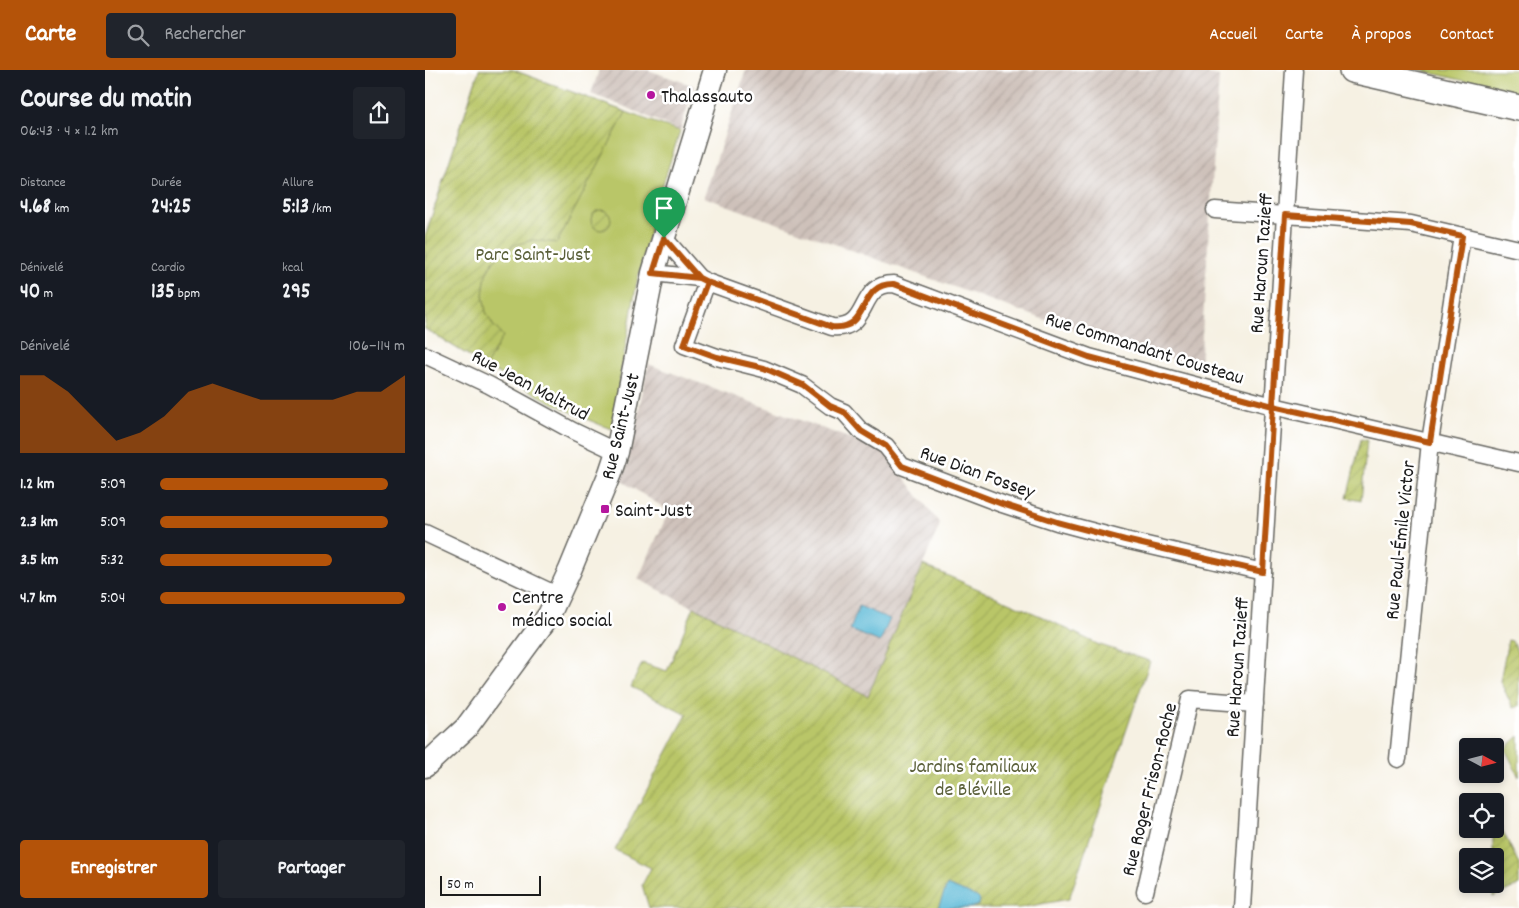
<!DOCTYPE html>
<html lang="fr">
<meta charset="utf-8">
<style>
:root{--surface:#171b24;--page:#20242c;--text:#f1f3f6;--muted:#9ea1a6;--accent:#b45309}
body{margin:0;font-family:Dekko,sans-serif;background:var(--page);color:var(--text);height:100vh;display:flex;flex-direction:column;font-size:19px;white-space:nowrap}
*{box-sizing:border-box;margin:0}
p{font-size:16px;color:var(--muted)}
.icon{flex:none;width:28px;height:28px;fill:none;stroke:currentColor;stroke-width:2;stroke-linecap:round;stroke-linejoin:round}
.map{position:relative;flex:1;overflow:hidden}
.side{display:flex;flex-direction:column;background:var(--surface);width:425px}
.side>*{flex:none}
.needle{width:32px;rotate:97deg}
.fabs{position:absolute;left:1034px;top:668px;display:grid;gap:10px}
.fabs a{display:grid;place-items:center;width:45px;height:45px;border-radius:5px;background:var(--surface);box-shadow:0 2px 8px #0003;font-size:25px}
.scale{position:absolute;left:15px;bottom:12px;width:101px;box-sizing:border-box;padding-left:5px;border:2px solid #1c1c1c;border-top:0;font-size:14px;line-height:18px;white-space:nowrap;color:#1c1c1c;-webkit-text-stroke:4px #fff;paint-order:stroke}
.pin{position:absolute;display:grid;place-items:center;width:42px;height:42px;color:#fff;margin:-51px -21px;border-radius:50% 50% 50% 0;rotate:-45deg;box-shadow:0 0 5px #0007}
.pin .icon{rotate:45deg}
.round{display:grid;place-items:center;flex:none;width:52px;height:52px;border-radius:5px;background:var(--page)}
.summary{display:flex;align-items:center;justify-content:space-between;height:85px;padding:0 20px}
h1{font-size:28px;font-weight:700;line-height:38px}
.figures{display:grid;grid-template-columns:repeat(3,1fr);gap:8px;height:85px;padding:5px 20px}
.figures div{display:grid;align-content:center}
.figures b{font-size:21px;font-weight:700}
.figures small{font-size:14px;font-weight:400}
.figures p{font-size:14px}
.chart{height:140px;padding:10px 20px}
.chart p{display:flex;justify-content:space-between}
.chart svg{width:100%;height:90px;margin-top:5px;fill:var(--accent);opacity:.7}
.cta{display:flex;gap:10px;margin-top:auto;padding:10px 20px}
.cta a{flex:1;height:58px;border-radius:5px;background:var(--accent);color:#fff;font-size:20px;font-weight:700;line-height:58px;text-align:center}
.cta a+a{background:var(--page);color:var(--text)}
ul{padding:0 20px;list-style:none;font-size:16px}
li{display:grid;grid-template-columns:80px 60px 1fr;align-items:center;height:38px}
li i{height:12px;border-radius:6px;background:var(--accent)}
header{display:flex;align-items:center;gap:30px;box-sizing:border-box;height:70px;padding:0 25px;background:var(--accent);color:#fff}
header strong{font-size:24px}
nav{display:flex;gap:28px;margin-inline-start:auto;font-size:18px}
.search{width:350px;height:45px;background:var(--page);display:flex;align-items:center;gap:12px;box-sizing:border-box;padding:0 18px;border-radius:5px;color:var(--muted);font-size:19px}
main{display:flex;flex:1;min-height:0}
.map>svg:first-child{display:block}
</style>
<header>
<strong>Carte</strong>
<div class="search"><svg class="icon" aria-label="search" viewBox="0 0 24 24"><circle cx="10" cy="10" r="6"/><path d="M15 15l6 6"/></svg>Rechercher</div>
<nav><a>Accueil</a><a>Carte</a><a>À propos</a><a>Contact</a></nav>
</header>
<main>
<section class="side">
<div class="summary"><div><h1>Course du matin</h1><p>06:43 · 4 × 1.2 km</p></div><a class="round"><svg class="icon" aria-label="share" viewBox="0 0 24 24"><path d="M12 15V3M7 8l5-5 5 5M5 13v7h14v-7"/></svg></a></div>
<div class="figures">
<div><p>Distance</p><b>4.68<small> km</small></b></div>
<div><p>Durée</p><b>24:25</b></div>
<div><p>Allure</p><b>5:13<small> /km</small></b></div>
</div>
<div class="figures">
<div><p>Dénivelé</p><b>40<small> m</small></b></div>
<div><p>Cardio</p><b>135<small> bpm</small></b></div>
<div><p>kcal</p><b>295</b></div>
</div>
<div class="chart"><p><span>Dénivelé</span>106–114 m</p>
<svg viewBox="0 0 160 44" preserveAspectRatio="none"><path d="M0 44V6L10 6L20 14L30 26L40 38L50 34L60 26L70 14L80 10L90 14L100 18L110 18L120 18L130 18L140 14L150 14L160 6V44z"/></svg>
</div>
<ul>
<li><b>1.2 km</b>5:09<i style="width:93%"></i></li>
<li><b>2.3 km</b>5:09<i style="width:93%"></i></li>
<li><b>3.5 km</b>5:32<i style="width:70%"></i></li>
<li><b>4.7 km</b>5:04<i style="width:100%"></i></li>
</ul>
<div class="cta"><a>Enregistrer</a><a>Partager</a></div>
</section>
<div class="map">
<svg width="1094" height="838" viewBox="0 0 1094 838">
<defs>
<pattern id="industrial-furrows" width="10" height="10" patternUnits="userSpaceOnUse" patternTransform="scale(1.25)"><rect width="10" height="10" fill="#cec1ba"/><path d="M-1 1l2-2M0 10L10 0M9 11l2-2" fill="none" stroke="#b0a59f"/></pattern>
<pattern id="garden-furrows" width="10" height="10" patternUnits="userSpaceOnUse" patternTransform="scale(1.25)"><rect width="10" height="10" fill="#b9c668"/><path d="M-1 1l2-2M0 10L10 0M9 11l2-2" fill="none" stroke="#9eaa5a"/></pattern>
</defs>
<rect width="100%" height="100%" fill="#fff"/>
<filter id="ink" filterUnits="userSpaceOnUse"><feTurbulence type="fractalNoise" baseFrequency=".02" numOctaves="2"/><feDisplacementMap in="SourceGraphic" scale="10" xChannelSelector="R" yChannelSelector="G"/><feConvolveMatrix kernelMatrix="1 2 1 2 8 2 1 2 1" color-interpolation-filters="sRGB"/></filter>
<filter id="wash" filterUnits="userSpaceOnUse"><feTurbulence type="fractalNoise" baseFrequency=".0096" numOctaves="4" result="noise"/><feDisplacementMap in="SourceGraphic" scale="20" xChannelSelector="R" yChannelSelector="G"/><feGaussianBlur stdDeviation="1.12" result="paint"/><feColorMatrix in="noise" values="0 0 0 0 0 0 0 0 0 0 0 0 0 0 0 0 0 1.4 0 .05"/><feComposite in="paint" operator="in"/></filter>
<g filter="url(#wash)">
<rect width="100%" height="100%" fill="#f6f1e3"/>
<g fill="url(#industrial-furrows)">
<path d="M174,0H223L269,16L255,61L203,38L166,24Z"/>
<path d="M321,0H761L794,6L775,296L687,274L279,127Z"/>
<path d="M223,294L459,381L515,454L443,626L213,509L244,441L195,410L211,354Z"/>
</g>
<g fill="#b9c668" stroke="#6a7142">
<path d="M54,0H88L228,52L255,61L229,142L211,217L186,359C120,334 60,295 0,259V167Z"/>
<path d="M995,0H1094V24L994,0Z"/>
<path d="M1094,666V707L1080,679Z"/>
</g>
<g fill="url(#garden-furrows)" stroke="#6a7142">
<path d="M54,0H88L201,42L132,173L108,170L89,175L69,190L61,204L58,225L61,242L68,255L78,266L61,296L0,259V167Z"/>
<circle cx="176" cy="150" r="10"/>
<path d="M936,369L942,370L936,431L922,428Z"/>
<path d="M498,495L620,548L672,574L725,591L644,829L594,838H224L217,815L226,798L190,780L262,644L206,617L217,593L242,601L269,537L443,626Z"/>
<path d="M1083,570L1087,571L1094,585V636L1088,638L1075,611Z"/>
<path d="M1070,745L1094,794V815L1068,827V814H1070V786H1068V759H1070Z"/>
</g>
<g fill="#58b8d6" stroke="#3a6a79">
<path d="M434,536L465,549L455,572L425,560Z"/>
<path d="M522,815L552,827L555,830L554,835L544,838H513Z"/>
</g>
</g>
<g filter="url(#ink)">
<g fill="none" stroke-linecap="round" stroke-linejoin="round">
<g stroke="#686762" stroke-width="19">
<g id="street">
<path d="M790,140L986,154L1094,179"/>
<path d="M239,168L274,208L282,212L407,257C447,261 431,213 469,214L664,287L848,336L1094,393"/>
<path d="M228,203L274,208"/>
<path d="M282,212L259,275L292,287L339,299L377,315L405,336L419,342L436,361L461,376L477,396L577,434L632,452L700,470L838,502"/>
<path d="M0,285L64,315L148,361L192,382"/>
<path d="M0,463L134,526"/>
<path d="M973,689L1005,372L1037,166"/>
<path d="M720,822L765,629L830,634"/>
<path d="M817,838L869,0"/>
</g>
</g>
<g stroke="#686762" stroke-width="25">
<path id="secondary" d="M0,696L41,658L124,545L145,500L185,403L192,382L228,203L290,0"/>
</g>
<g stroke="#686762" stroke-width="28">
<path id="primary" d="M927,0L1094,38"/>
</g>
<use href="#street" stroke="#fff" stroke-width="16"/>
<use href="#secondary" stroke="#fff" stroke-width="22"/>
<use href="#primary" stroke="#fff" stroke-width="25"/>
</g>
</g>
<g fill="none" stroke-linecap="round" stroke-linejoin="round" filter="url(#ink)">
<g stroke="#fff" stroke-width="10">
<path id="route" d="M239,168L274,208L282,212L259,275L292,287L339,298L378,315L405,336L419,342L436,361L461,376L477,396L577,434L632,452L700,470L838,502L848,336L1005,372L1037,166L986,154L860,145L848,336L664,287L469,214C431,213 447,261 407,257L282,212L274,208L228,203L239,168"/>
</g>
<use href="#route" stroke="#b45309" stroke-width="6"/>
</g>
<g fill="#b5179e" stroke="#fff" stroke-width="2">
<circle cx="226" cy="25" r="5"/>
<rect x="175" y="434" width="10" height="10" rx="2.5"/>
<circle cx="77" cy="537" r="5"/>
</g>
<g text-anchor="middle" stroke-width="5" stroke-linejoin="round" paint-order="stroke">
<g font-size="20" fill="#1c1c1c" stroke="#fff" text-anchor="start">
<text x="236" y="32">Thalassauto</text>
<text x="190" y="446">Saint-Just</text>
<text x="87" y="533">Centre<tspan x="87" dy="23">médico social</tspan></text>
</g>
<g font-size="20" fill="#5b603a" stroke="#fff">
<text x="108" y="190">Parc Saint-Just</text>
<text x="548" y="702">Jardins familiaux<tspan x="548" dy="23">de Bléville</tspan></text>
</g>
<g font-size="20" fill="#1c1c1c" stroke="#fff">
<text transform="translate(835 193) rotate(-86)" y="7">Rue Haroun Tazieff</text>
<text transform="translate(720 277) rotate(17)" y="7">Rue Commandant Cousteau</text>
<text transform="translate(106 314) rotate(28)" y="7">Rue Jean Maltrud</text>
<text transform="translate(194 356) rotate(-76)" y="7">Rue Saint-Just</text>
<text transform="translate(553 401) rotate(20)" y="7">Rue Dian Fossey</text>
<text transform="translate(974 470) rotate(-84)" y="7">Rue Paul-Émile Victor</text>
<text transform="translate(811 597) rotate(-86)" y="7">Rue Haroun Tazieff</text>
<text transform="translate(723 719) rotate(-76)" y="7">Rue Roger Frison-Roche</text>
</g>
</g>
</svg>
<div class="fabs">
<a><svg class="needle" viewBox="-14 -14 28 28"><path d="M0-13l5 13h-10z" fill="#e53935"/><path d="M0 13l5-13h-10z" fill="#9ea1a6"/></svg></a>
<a><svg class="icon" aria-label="locate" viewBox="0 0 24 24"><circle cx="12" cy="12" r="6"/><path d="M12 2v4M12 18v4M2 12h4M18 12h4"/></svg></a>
<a><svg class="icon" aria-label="layers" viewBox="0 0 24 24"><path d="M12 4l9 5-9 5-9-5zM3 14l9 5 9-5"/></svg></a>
</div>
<div class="scale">50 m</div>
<div class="pin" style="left:239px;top:168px;background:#1e9e55"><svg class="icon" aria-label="arrive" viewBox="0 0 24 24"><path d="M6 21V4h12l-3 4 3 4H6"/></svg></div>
</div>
</main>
